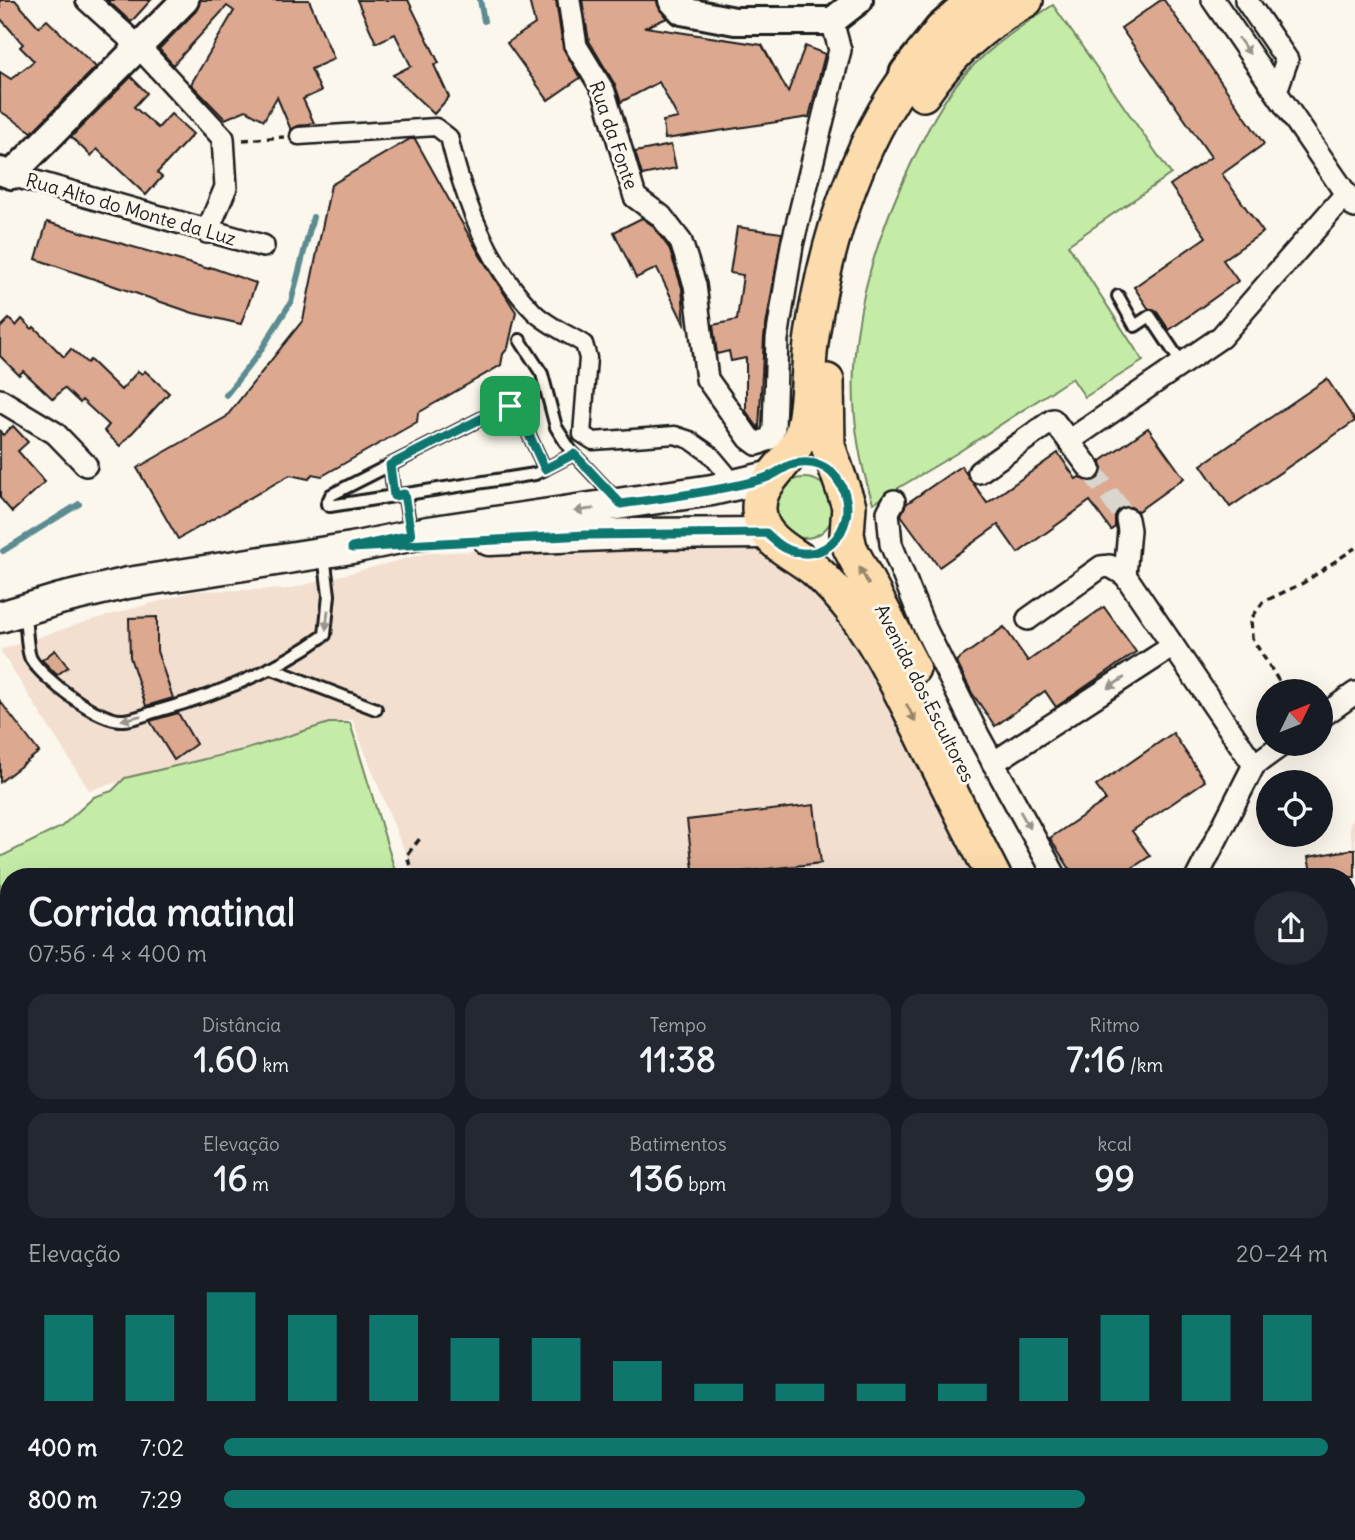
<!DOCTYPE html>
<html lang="pt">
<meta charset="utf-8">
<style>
:root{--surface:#171b24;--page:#242831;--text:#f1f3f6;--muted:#9ea1a6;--accent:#0f766e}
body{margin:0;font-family:Delius,sans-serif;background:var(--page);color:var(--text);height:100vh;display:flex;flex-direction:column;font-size:26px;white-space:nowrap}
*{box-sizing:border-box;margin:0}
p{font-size:23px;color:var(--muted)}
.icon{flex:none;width:38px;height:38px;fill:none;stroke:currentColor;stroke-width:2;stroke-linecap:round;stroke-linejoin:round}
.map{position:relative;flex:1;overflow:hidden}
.drawer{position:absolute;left:0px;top:868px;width:1356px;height:672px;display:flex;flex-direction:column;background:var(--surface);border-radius:28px 28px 0 0;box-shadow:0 7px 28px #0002}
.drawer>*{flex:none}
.needle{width:46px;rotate:47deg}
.tools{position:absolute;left:1256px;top:679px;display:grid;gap:14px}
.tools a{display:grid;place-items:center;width:77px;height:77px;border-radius:50%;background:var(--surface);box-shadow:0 7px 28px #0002;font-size:35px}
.pin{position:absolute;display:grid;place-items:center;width:60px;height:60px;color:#fff;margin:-30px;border-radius:14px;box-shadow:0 4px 10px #0006}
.round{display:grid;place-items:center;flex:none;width:74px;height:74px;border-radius:37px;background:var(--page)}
.overview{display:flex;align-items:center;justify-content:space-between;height:119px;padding:0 28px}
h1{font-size:38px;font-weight:700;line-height:52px}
.stats{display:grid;grid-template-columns:repeat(3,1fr);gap:10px;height:119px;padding:7px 28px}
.stats div{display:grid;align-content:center;border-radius:18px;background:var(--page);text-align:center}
.stats b{font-size:35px;font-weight:700}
.stats small{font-size:19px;font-weight:400}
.stats p{font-size:19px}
.chart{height:196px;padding:14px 28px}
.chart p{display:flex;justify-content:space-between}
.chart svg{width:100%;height:126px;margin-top:7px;stroke:var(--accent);stroke-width:6}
ul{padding:0 28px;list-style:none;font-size:23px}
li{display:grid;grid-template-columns:112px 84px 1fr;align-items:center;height:52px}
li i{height:18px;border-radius:9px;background:var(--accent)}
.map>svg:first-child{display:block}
</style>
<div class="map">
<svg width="1355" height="1540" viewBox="0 0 1355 1540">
<rect width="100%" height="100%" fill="#fbf7ec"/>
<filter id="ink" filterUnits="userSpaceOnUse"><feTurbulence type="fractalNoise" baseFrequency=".0143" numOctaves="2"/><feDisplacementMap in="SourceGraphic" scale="14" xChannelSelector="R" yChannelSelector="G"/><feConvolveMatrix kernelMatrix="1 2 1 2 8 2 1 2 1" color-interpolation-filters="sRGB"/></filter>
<g filter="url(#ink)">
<g fill="#f2dfd0">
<path d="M761,540L844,608L987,877H417L400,841L352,719L89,790L0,650L82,623L195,591L289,589L427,553Z"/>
<path d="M1355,809V1340L1348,1333V877H1312L1308,857L1354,849L1349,828Z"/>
<path d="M672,1531H1158L1150,1540H673Z"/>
</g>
<g fill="#c5eca7" stroke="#708462" stroke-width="2">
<path d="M1053,5L1171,174L1068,245L1143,361L1085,397L1072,378L957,453L873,503C833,385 859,273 911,164C926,133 942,99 965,74C991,46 1021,26 1053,5Z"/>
<circle cx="804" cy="508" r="30"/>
<path d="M329,723H350L397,877H9V1531H621L623,1540H0V857L61,827L94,797L112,791L125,778L247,749Z"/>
</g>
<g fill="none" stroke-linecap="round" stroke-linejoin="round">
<g stroke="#5c8c92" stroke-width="6">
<path d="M480,0L484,21"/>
<path d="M226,395L259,353L291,302L313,217"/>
<path d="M3,551L79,504"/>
</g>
</g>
<g fill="#dca890" stroke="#1c1c1c" stroke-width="2">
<path d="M0,0H15L39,27L47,20L96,67L32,132L0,111V72L11,79L34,61L20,47L23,44L0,18Z"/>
<path d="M107,0H151L131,22Z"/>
<path d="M200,0H309L334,59L311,69L321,91L303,99L314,123L298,126L291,130L277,97L264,120L246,110L225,119L191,84L234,11L227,6L173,65L159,49L196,11Z"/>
<path d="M357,0H408L439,63L434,65L449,97L434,114L393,75L411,66L395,34L376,43Z"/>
<path d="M529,0H556L563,48L580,78L548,100L507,43L535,24Z"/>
<path d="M582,0H657L660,10L667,18L646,27L762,45L788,92L805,46L825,54L809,117L665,139L663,121L678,118L659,82L621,102L615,85L589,41Z"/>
<path d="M1161,0H1164L1264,144L1222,174L1263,232L1223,260L1238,281L1169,330L1157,312L1148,308L1134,287L1206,237L1170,185L1211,157L1121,28Z"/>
<path d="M131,77L147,93L134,107L158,128L171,114L193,134L157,173L162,177L146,195L97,149L91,156L71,137Z"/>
<path d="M410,139H415L481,257L516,312L508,348L503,354L501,365L418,413L417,422L322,476L312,474L309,479L290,475L178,539L137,468L226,417L303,320L331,185Z"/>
<path d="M671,145L676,168L642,175L635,152Z"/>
<path d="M642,218L652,225L669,248L682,288L685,326L657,268L636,278L614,232Z"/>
<path d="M47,222L209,269L210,267L256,283L241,324L193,313L36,259Z"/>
<path d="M737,227L782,233L764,337L759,429L746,411V358L731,361L729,351L717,354L713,325L737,320L743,275L730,273Z"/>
<path d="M9,319L16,326L22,319L32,329L34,327L64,357L71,349L87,363L90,360L121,390L138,371L142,374L145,371L169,393L120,446L104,431L109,425L82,400L80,403L64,388L53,399L23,371L19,375L0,356V328Z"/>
<path d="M1327,379L1355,421L1230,507L1201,465Z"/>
<path d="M13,426L28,442L18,451L45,482L12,512L0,498V431L3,435Z"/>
<path d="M1148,428L1184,478L1138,511L1131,507L1119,509L1115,515V527L1111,530L1090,501L1018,553L998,525L939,567L901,515L906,504L961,466L987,503L1058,453L1076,479L1079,477L1092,482L1102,473L1101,461Z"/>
<path d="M1104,607L1136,652L1056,707L1045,691L995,726L972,693L956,661L1004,627L1028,661Z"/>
<path d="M157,617V651L173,698L146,706L130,657L129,618Z"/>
<path d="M55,650L68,667L57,675L42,660Z"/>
<path d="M0,701L39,752L0,782Z"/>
<path d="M178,713L196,744L174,760L150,721Z"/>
<path d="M1173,733L1205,781L1132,831L1150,856L1119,877H1075L1050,838L1106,800L1096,786Z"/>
<path d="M814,805L821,863L694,877L687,820Z"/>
<path d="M1355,849V877H1312L1308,857Z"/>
</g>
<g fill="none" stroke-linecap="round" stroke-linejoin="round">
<path stroke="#dad6cd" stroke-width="21" stroke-dasharray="21 10" stroke-linecap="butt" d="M1090,469L1127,519"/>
<g stroke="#1c1c1c" stroke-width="16">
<g id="service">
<path d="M1118,296L1135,326L1150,316L1182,364"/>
<path d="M520,340L542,374L556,427L571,451L617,500"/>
<path d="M506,406L516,407L545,469L535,474L330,506L327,504L331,495Z"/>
<path d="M390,465L394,496"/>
<path d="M545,469L574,454"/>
<path d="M404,494L411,533"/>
<path d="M24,611C27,623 26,650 31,659C43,679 99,722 123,720C133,720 144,715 154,712C214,696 275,671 325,635L329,595L324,555"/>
<path d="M270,668L376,709"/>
<path d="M1348,1442L1355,1437"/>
<path d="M1296,1540L1299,1531"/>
</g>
</g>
<g stroke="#1c1c1c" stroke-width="21">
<path id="pedestrian" d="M299,136L436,127L449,137C464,200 487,264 534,312C547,325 568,334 584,344L588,358L582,434L593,441L675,435L690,440L710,454L726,473L730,487"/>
</g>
<g stroke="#1c1c1c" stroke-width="26">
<g id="minor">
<path d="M87,0L139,47L223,138L226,187L207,232"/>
<path d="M569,0L576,46L604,92L635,197L661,216L681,242L695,285L707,379L749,438L757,444L771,438L774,428L777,339L792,245L840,50L832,21"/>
<path d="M1213,0L1355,207"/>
<path d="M1246,0L1287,60L1276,91"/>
<path d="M11,175L263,246"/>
<path d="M0,400L55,433L86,465"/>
<path d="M1069,441L1090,469"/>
<path d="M979,472L1053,420L1069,441L1221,337L1346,194"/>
<path d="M894,501L888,512L891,544L922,622L978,735L1056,877"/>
<path d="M1125,575L1129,530L1127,519"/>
<path d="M1028,619L1101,567L1110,566L1125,575L1254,765"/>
<path d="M1321,717L1355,693"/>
<path d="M993,763L1173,646"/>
<path d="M1197,877L1254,765L1283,744"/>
<path d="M1158,1540L1166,1531"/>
</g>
</g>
<g stroke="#1c1c1c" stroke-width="32">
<g id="tertiary">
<path d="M672,0L682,11L735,21H832L859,0"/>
<path d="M0,171L11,175L185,0"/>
</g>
</g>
<g stroke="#1c1c1c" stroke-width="35">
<g id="secondary">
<path d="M489,540L631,534L766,533"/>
<path d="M0,617L60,599L128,583L352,548L428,532L712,490L772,476"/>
</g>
</g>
<g stroke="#1c1c1c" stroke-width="38">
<g id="primary">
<path d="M926,54C861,126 826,241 812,336C807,367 810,400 802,431C792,467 752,481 760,517C765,543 798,555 816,571C829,583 841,596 852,610C880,647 899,689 920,730C944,779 969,828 994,877"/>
<path d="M923,94C951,53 983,24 1026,0"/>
<path d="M827,381L828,446L849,506L847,534L850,548L913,668"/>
<path d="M1348,1361L1355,1368"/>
<path d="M1348,1391L1355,1398"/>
</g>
</g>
<g stroke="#1c1c1c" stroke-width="44">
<path id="motorway" d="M909,75L943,32L979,0"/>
</g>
<g stroke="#1c1c1c" stroke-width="3.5" stroke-dasharray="7 5" stroke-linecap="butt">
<path d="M243,140L284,137"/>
<path d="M1285,691L1252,638L1251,619L1263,602L1303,583L1355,548"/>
<path d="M413,877L407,855L421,837"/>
<path d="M637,1531L638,1540"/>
<path d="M1238,1531L1242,1540"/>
</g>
<use href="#service" stroke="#fbf7ec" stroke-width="10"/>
<use href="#pedestrian" stroke="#fbf7ec" stroke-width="16"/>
<use href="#minor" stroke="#fbf7ec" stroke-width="21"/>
<use href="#tertiary" stroke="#fbf7ec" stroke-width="26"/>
<use href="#secondary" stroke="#fbf7ec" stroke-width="30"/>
<use href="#primary" stroke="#fcdcac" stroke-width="33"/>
<use href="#motorway" stroke="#fcdcac" stroke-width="38"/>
</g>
<defs><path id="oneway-solid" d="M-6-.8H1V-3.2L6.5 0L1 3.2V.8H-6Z" transform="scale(1.75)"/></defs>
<g fill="#97948e">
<use href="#oneway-solid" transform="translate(1244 46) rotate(55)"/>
<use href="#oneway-solid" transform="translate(584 510) rotate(172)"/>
<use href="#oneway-solid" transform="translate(327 620) rotate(96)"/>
<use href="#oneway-solid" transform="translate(1116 683) rotate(147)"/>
<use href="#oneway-solid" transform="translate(131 718) rotate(167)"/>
<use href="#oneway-solid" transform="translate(1025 820) rotate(61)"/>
</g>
<g fill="#97866b">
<use href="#oneway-solid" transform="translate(864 576) rotate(-118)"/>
<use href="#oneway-solid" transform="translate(911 713) rotate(63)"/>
</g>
</g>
<g fill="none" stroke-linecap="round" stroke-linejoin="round" filter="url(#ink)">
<g stroke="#fff" stroke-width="14">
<path id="route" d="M506,406L516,407L545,469L574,454L621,504C663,498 706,493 747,483C755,481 765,479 772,475C782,470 789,463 801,463C812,462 823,465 831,472C868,507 835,570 787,549C779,546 773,539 766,533L586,535L352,548L411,535L404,494L394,496L390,465Z"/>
</g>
<use href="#route" stroke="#0f766e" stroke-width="9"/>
</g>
<g text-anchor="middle" stroke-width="6" stroke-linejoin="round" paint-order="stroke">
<g font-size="19" fill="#1c1c1c" stroke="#fbf7ec">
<text transform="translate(614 135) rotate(71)" y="7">Rua da Fonte</text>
<text transform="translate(131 209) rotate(16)" y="7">Rua Alto do Monte da Luz</text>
<text transform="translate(925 693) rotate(63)" y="7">Avenida dos Escultores</text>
</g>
</g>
</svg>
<div class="tools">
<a><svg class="needle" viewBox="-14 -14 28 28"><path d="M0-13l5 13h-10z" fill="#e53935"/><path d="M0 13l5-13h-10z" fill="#9ea1a6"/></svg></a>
<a><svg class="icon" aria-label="locate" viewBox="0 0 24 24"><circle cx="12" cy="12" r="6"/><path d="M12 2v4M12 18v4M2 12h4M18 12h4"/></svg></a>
</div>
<div class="pin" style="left:510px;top:406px;background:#1e9e55"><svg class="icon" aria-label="arrive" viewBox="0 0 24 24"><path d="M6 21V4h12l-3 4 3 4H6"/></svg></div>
<section class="drawer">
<div class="overview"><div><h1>Corrida matinal</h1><p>07:56 · 4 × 400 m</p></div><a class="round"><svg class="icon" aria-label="share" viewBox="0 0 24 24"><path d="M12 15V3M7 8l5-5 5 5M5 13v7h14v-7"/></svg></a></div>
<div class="stats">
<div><p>Distância</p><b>1.60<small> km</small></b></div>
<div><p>Tempo</p><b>11:38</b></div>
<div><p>Ritmo</p><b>7:16<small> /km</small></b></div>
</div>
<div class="stats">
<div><p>Elevação</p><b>16<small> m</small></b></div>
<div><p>Batimentos</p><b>136<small> bpm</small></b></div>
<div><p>kcal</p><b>99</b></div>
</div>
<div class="chart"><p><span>Elevação</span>20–24 m</p>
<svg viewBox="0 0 160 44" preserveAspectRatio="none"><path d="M5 44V14M15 44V14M25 44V6M35 44V14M45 44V14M55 44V22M65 44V22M75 44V30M85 44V38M95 44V38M105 44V38M115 44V38M125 44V22M135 44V14M145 44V14M155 44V14"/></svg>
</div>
<ul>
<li><b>400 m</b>7:02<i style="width:100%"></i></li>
<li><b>800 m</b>7:29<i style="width:78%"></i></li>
</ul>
</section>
</div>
